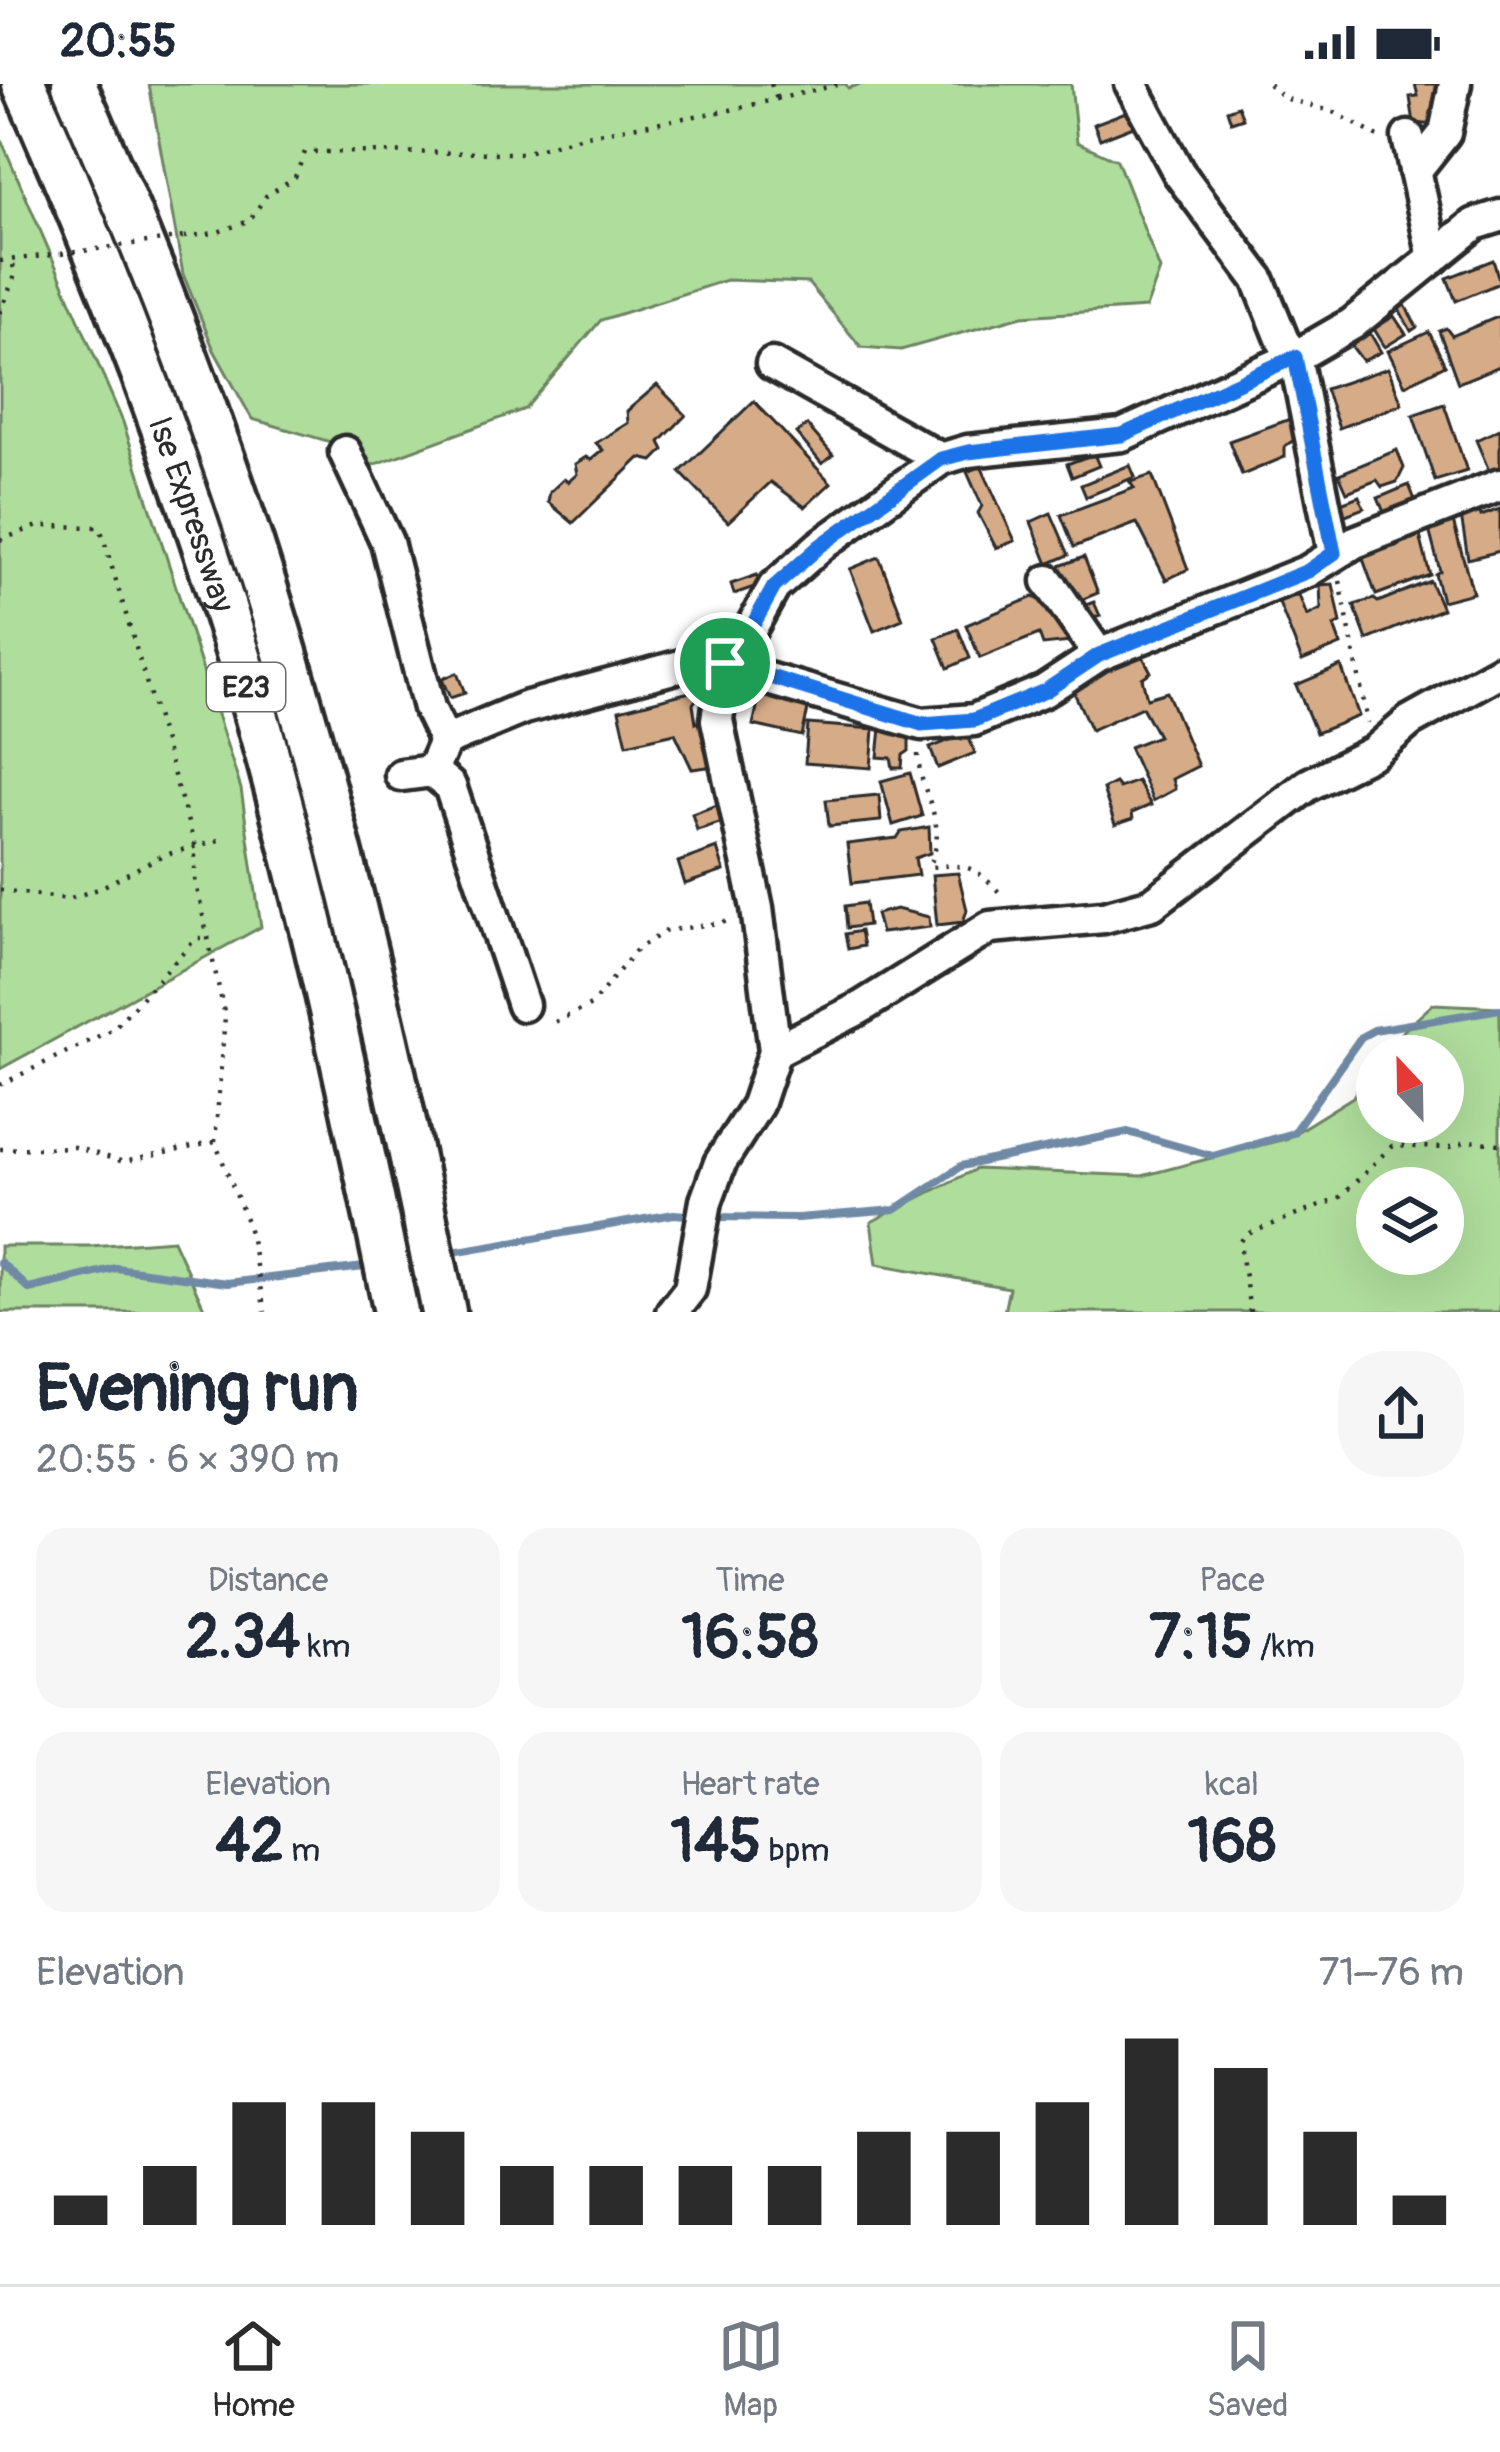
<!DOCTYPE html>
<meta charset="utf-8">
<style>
:root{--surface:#fff;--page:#f6f6f7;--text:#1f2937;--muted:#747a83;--line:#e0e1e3;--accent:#2b2b2b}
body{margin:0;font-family:Pangolin,sans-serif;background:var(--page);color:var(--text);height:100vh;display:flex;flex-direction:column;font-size:45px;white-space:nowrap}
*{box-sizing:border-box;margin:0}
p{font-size:39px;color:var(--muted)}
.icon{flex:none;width:66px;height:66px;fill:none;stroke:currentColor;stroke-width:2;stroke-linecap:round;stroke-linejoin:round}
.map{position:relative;height:1228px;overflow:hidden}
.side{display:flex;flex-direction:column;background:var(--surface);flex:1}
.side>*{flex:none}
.needle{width:78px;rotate:338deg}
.controls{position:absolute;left:1356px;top:951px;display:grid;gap:24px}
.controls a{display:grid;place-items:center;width:108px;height:108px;border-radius:50%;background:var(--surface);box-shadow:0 12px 48px #0002;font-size:60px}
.pin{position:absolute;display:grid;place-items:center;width:102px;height:102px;color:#fff;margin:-51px;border:6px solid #fff;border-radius:50%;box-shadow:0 3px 12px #0007}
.round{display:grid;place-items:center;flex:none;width:126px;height:126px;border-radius:48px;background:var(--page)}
.overview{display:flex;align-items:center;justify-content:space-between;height:204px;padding:0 36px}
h1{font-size:66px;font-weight:800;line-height:90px}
.stats{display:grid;grid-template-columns:repeat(3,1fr);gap:18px;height:204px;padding:12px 36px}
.stats div{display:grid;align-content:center;border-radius:30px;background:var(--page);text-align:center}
.stats b{font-size:60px;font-weight:800}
.stats small{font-size:33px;font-weight:400}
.stats p{font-size:33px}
.chart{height:336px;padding:24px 36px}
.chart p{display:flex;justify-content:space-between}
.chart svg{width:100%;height:216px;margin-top:12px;stroke:var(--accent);stroke-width:6}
.status{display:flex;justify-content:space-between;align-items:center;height:84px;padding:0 60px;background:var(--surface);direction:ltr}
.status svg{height:33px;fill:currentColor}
.tab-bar{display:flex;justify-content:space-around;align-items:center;height:168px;border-top:3px solid var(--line);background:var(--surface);font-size:33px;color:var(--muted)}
.tab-bar a{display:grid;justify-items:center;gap:6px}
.tab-bar .selected{color:var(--accent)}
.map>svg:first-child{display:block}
</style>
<div class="status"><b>20:55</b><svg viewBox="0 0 49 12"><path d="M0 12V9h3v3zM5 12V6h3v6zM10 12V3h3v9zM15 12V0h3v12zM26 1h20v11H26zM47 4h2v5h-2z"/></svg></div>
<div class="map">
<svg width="1500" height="1228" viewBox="0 0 1500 1228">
<rect width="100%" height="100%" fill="#fff"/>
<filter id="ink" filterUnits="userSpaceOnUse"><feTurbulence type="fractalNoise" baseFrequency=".00833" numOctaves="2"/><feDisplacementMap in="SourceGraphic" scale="24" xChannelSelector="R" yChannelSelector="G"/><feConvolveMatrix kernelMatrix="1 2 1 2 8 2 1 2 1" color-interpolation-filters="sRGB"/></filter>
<g filter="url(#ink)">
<g fill="#afdd9c" stroke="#6d8464" stroke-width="3" fill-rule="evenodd">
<path d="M149,0H846L848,4L862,0H1071L1077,58L1117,76L1160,186L1146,224L1022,232L901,266L861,263L808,199L726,196L601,236L525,325L365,384L331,358L252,335L214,266L183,190Z"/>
<path d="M0,53L123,338L241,705L261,843L0,985Z"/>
<path d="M1433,920L1500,923V1228H1004L1009,1204L877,1180L871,1138L976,1085L1142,1092L1285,1055L1353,1013L1373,975ZM1443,972V1038H1377V972ZM1443,1104V1170H1377V1104Z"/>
<path d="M173,1156L206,1228H0V1162H90Z"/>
</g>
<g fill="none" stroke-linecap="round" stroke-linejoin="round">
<g stroke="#6f8aa6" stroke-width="8">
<path d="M713,1133L798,1134L895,1126L961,1082L1128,1048L1213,1072L1293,1049L1361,953L1374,946L1500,925"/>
<path d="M447,1169L674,1130L698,1132"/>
<path d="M0,1178L29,1205L116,1184L227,1199L373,1182"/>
</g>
</g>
<g fill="#d6ac88" stroke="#2b2b2b" stroke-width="3">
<path d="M1415,0H1444L1438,1L1439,15L1433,18L1436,41L1414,39L1410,13L1418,12Z"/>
<path d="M1238,22L1243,34L1231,38L1227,26Z"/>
<path d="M1131,26L1136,41L1100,55L1094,40Z"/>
<path d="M1493,176L1500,199L1456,217L1447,194Z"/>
<path d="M1405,221L1417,243L1411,247L1399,225Z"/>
<path d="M1394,232L1406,250L1385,263L1374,245Z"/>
<path d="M1500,232V282L1458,299L1439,247L1446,244L1452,252Z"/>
<path d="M1429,248L1445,281L1405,301L1388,267Z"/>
<path d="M1370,249L1381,268L1363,277L1350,260Z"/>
<path d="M1388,284L1402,320L1339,344L1325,305Z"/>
<path d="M657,301L686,331L660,358L664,366L653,377L640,374L573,439L548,418L550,408L564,395L568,398L577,390L575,380L586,373L591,376L603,366L596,359L628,339L627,327Z"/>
<path d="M754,317L831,399L805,423L771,398L728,438L680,388Z"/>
<path d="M1444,320L1467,387L1435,397L1413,331Z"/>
<path d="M1293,334L1300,352L1285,362V373L1242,391L1229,357Z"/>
<path d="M807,341L833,371L822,380L796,349Z"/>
<path d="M1500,345V386L1490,389L1476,356Z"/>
<path d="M1397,366L1404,384L1397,398L1382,403L1377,396L1347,408L1339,390Z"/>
<path d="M1094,370L1099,382L1072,393L1067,380Z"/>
<path d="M1130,381L1135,393L1086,413L1081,401Z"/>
<path d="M981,382L1015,457L996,464L978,429L982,422L967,388Z"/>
<path d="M1152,391L1188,485L1166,496L1137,439L1074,463L1061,431L1134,404L1130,398Z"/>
<path d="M1409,401L1415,416L1384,428L1378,414Z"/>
<path d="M1359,412L1364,424L1343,432L1338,420Z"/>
<path d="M1479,425L1481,432L1500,425V467L1468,475L1461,432Z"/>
<path d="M1051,429L1069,471L1048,480L1031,438Z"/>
<path d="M1452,434L1473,509L1442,517L1435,490L1440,487L1428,442Z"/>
<path d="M1418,444L1430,491L1376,511L1362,472L1399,461L1400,452Z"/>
<path d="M879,473L903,535L874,547L850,485Z"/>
<path d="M1084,473L1098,509L1071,520L1057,483Z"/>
<path d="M757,491L760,501L734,510L731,500Z"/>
<path d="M1430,497L1442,525L1367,556L1354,521L1374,515L1378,518Z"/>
<path d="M1333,500L1341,539L1334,542L1341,561L1302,577L1275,509L1295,501L1307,532L1321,525L1320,501Z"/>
<path d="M1033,513L1050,519L1071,558L1043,561L1039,550L980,574L966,541Z"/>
<path d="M1094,518L1100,532L1083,538L1078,524Z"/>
<path d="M958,545L970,574L948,584L936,554Z"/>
<path d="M1141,569L1151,588L1142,594L1147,614L1167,608L1198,682L1172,695L1175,705L1153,717L1129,663L1158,652L1142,623L1091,646L1072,604Z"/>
<path d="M1341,582L1359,632L1316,649L1296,601Z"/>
<path d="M457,589L465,609L450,614L442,595Z"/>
<path d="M690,608L697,614L693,620L696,639L702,636L715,682L692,685L675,649L627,660L619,626Z"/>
<path d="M760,610L809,621L802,652L753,641Z"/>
<path d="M808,640L874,645L871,684L805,679Z"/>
<path d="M881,644L909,647V667L903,671L902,684H893L891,674L878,673Z"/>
<path d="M967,649L975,669L938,684L930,664Z"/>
<path d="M910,689L922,732L893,741L881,697Z"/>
<path d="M1137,697L1151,721L1132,729L1133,735L1115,741L1103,705L1115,699L1119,704Z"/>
<path d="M879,711L881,737L829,742L826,716Z"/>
<path d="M720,720L726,737L697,746L692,730Z"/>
<path d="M929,743L930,769L915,774L918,791L852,799L847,760L897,754L901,748Z"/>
<path d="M717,764L724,787L685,800L678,778Z"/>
<path d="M958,789L967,826L963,838L937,841L932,791Z"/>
<path d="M865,819L868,841L847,844L845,822Z"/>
<path d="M896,825L929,833L930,843L881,849L876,830Z"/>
<path d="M860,847L863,862L848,865L845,850Z"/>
</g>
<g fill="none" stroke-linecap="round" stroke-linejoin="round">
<g stroke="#2b2b2b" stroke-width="39">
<g id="minor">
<path d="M1131,0L1179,89L1258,195L1283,257L1295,273L1334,469"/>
<path d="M1408,53L1434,174"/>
<path d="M1415,87L1445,49L1455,0"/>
<path d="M772,280L941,375"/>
<path d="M345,368L387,458L429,624L445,657"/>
<path d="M1048,497L1099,571"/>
<path d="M432,687L450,702L523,921"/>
<path d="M401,691L432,687L445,657L524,624L703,576L922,640L974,636L1044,607L1099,571L1308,487L1355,458L1500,401"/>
<path d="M775,967L860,924L990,843L1104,833L1152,820L1308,701L1374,668L1410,637L1500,587"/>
<path d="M672,1228L690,1205L706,1117L720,1079L757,1021L775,967L757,824L717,636L725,579L744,557L774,503L820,462L941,375L968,367L1122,351L1295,273L1352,240L1475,140L1500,132"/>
</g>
</g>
<g stroke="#2b2b2b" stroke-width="51">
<g id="highway">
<path id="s1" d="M24,0C98,166 165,338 220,511C295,745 346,988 396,1228"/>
<path d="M74,0C146,164 212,332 265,503C339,740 395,985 444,1228"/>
</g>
</g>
<g stroke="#2b2b2b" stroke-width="4.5" stroke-dasharray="3 9" stroke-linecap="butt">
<path d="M771,0L777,15"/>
<path d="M1269,0L1284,14L1334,28L1380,54"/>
<path d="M184,153L215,149L249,137L266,112L295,93L305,68L523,69L586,51L730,26L841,0"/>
<path d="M0,177L60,170"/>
<path d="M0,229L15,191L12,175"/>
<path d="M0,456L38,442L100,443L195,762V795L225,932L215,1058L248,1140L265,1228"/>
<path d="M1340,497L1368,639"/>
<path d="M918,670C919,712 951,737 929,783C970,779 975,783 1003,812"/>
<path d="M0,806L68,815L98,805L161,772L226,754"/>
<path d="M555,938L591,921L637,865L666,847L731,837"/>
<path d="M0,1001L113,945L196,854H211"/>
<path d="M0,1065L74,1063L124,1078L215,1058"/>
<path d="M1250,1228L1240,1159L1245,1151L1338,1115L1392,1062L1447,1064L1469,1057L1500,1060"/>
</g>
<use href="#minor" stroke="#fff" stroke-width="30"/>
<use href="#highway" stroke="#fff" stroke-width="42"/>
<path stroke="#2b2b2b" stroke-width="4.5" stroke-dasharray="3 9" stroke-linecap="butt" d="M61,170L184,153"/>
</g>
</g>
<g fill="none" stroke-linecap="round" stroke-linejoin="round" filter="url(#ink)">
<g stroke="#fff" stroke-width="24">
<path id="route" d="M1295,273L1334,469L1308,487L1099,571L1045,607L974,636L922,640L725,579L744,557L774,503L820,462L941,375L968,368L1122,351Z"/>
</g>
<use href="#route" stroke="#1a73e8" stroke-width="15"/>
</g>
<g text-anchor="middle" stroke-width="12" stroke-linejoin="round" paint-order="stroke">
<rect fill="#fff" stroke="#6b6b6b" stroke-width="3" x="207" y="579" width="78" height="48" rx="9"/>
<g font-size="30" font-weight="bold" fill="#2b2b2b">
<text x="246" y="613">E23</text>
</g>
<g font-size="33" fill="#2b2b2b" stroke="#fff">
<text dy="12" stroke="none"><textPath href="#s1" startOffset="462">Ise Expressway</textPath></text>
</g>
</g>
</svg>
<div class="controls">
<a><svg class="needle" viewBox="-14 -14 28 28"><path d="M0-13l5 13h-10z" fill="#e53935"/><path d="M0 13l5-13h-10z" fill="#747a83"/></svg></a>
<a><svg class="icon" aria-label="layers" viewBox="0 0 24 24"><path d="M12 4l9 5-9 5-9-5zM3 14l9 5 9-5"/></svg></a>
</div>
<div class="pin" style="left:725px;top:579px;background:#1e9e55"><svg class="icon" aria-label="arrive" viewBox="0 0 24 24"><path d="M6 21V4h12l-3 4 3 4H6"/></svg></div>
</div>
<section class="side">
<div class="overview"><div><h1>Evening run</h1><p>20:55 · 6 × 390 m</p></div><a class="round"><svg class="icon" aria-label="share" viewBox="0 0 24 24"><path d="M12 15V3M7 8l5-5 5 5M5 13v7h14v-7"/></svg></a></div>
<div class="stats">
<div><p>Distance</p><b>2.34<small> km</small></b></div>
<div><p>Time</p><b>16:58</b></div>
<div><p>Pace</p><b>7:15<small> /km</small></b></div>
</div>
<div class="stats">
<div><p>Elevation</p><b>42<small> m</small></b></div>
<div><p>Heart rate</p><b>145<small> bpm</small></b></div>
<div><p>kcal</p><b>168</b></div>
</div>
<div class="chart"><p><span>Elevation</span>71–76 m</p>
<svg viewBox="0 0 160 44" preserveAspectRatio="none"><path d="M5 44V38M15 44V32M25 44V19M35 44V19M45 44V25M55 44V32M65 44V32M75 44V32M85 44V32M95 44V25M105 44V25M115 44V19M125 44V6M135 44V12M145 44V25M155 44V38"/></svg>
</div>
</section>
<nav class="tab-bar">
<a class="selected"><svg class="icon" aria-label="home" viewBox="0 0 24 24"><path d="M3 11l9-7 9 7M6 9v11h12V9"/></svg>Home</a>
<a><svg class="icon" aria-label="map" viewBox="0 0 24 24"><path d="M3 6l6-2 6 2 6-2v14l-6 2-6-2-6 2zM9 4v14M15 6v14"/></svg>Map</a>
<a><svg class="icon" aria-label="saved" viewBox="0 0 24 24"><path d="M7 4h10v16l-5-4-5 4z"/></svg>Saved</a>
</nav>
